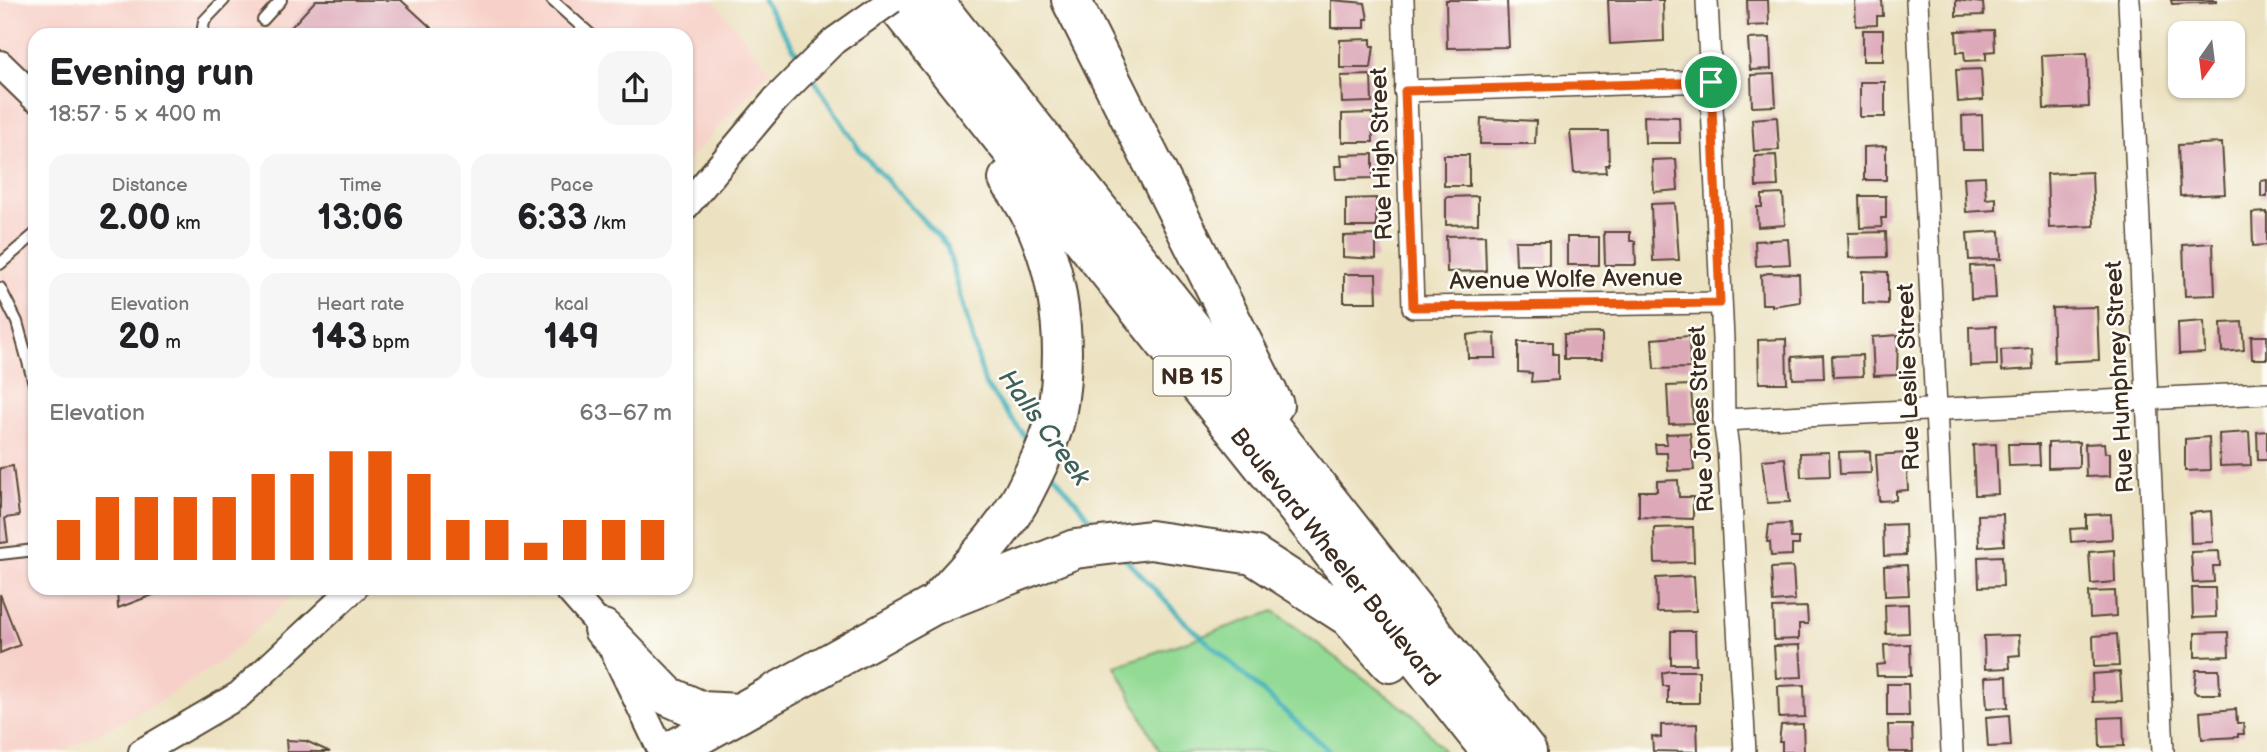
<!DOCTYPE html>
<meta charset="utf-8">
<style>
:root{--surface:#fff;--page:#f6f6f6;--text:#202124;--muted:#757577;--accent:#ea580c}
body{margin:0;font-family:"Balsamiq Sans",sans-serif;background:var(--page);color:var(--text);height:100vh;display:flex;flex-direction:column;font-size:26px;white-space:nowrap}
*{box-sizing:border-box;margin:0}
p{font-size:23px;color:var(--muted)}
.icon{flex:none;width:38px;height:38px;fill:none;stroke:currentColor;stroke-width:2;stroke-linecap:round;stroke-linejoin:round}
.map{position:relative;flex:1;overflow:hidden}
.sheet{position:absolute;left:28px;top:28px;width:665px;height:567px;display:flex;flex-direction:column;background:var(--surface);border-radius:21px;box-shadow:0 2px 5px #0004}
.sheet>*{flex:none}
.needle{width:46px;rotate:194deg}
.fabs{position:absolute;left:2168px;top:21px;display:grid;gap:14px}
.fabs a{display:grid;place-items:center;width:77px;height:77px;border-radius:14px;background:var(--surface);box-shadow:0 2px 5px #0004;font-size:35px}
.pin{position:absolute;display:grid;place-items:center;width:60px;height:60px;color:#fff;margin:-30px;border:4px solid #fff;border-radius:50%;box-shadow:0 2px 7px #0007}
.round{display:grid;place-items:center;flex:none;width:74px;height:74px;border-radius:21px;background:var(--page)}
.head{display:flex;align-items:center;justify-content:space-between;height:119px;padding:0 21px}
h1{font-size:38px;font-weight:700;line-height:52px}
.figures{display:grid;grid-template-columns:repeat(3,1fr);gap:10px;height:119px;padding:7px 21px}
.figures div{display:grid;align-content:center;border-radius:18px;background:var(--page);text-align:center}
.figures b{font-size:35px;font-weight:700}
.figures small{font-size:19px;font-weight:400}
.figures p{font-size:19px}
.chart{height:196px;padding:14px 21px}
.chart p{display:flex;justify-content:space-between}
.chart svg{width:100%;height:126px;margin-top:7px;stroke:var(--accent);stroke-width:6}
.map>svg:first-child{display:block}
</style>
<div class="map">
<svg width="2267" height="752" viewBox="0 0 2267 752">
<rect width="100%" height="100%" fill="#fdfcf7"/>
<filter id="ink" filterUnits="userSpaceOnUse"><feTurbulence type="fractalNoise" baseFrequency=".0143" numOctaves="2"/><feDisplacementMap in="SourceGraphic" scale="14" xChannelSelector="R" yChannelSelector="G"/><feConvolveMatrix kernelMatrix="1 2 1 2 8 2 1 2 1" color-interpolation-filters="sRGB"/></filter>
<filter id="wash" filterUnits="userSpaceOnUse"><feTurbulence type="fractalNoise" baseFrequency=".00686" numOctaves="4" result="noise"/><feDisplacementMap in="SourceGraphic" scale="28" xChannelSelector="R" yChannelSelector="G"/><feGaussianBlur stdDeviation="1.57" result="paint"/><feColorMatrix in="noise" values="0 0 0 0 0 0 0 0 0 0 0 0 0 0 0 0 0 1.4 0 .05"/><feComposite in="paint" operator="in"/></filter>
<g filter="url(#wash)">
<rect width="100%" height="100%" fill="#ece2c1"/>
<path fill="#f7d1c9" d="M0,0H713L770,70L686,163V35H35V588H301L222,661L148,709L60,752H0Z"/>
<path fill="#93da94" stroke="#678259" stroke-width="2" d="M1274,611L1417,718L1444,752H1160L1115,666Z"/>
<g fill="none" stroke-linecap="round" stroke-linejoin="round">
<g stroke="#41b1ba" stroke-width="5">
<path d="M763,0L802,61"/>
<path d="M811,75L861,152L947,246L985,384L1031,445"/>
<path d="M1052,472L1101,532"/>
<path d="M1124,557L1185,622L1330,752"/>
</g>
</g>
<g id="blocks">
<g fill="#dda9b9">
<path d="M316,0H401L439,35H284Z"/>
<path d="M1331,0L1365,3L1368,19H1365V28H1331Z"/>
<path d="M1446,0H1507L1509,47L1447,48Z"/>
<path d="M1608,0H1663L1664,41L1610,44Z"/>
<path d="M1747,0H1768L1769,25L1748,26Z"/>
<path d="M1855,0H1882L1883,16H1877V25L1856,26Z"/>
<path d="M1956,0L1983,3L1984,15L1956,16Z"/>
<path d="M2171,0H2216V2L2172,4Z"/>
<rect x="1863" y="30" width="20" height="31"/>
<path d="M1994,30L1995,51L1986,52V60L1965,61L1964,52H1957L1956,31Z"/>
<path d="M1770,38L1771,69L1750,70L1748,39Z"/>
<path d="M1371,39V46H1374L1371,68H1340V40Z"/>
<path d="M2180,40V86H2220V89L2176,91L2173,41Z"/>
<path d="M2087,53L2089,107L2044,109L2042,55Z"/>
<path d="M1981,69L1983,100L1958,102L1956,70Z"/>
<path d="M1774,74L1776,106L1752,107L1751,75Z"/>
<path d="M1371,75L1372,102L1342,103L1341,76Z"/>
<rect x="1860" y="82" width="25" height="35"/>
<path d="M1372,113L1373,142H1342V114Z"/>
<path d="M1982,115L1983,150H1963L1962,116Z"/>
<path d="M1644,116L1679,117L1680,143H1645Z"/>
<path d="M1777,117L1779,150L1754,151L1752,119Z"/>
<path d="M1481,118L1536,121L1535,144H1480Z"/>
<path d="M1570,131H1608L1609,165H1605L1606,172L1574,173Z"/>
<path d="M2222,143L2225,194L2180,196L2178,145Z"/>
<path d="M1886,146V180H1864V147Z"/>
<path d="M1373,154V178L1336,179L1335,166H1342L1341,155Z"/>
<rect x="1444" y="155" width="25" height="31"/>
<path d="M1776,155L1778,186L1756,187L1755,156Z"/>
<path d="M1676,159L1678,190L1654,192L1652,160Z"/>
<path d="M2092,172L2094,226L2049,228L2047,174Z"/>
<path d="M1985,176L1986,199L1996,198V210L1966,212L1964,177Z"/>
<path d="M2267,180V197H2261V181Z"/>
<path d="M1783,194L1785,225L1758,227L1757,207H1762V195Z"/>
<path d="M1478,196V224L1446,225V197Z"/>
<path d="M1859,196H1886V218H1881L1882,227L1860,228Z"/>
<path d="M1376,198V227H1346V199Z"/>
<path d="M1675,203L1679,260L1653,261L1651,204Z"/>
<path d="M2267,212V245L2253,246L2252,213Z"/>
<path d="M2000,231L2001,259L1969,260L1967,233Z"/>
<path d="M1604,232H1630V241H1635L1636,265H1605Z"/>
<path d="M1886,232L1887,257L1849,258L1848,233Z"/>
<path d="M1376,235V259L1343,257V236Z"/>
<path d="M1485,235L1486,271L1447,272L1446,236Z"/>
<rect x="1567" y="237" width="32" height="28"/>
<path d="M1788,239L1790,264L1756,266L1755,241Z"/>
<path d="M1515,241H1549V265H1516Z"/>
<path d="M2213,243L2215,295L2185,296L2183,245Z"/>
<path d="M1994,265L1996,298L1971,299L1970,266Z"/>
<path d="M1863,271L1888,272V304L1863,303Z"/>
<path d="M1768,273L1799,274L1800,302L1772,306V304H1762L1761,275Z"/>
<path d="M1344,274H1376L1377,302H1344Z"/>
<path d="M2097,307L2099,360L2054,362L2052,308Z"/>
<path d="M2204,321L2205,353L2179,354L2178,323Z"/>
<path d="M2242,322L2244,350L2222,352L2221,323Z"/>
<path d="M1996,326L1997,365L1970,366L1969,327Z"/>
<path d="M1480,333L1495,334L1496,358H1468L1467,335Z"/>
<path d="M1602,333V359H1564V334Z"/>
<path d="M1898,335L1897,375L1874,376L1872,337Z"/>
<path d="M1689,336L1690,368L1654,369L1652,339Z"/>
<path d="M2251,336H2267V359H2252Z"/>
<path d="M1786,339L1787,383H1759L1758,340Z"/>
<path d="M1518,342H1553V354H1558V380L1531,382L1532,373L1518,372Z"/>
<path d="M2032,348L2033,369L2002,371L2001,350Z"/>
<path d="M1823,355L1824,378L1793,379L1792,357Z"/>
<path d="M1862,355L1863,376L1833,377L1832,356Z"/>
<path d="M1691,385L1693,423L1669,424L1667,386Z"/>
<path d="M2267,431V460H2258L2257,432Z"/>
<path d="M2249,432L2251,465L2220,466L2219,434Z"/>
<path d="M1690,433L1694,470L1668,471L1667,453H1656L1655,444H1667L1666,434Z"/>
<path d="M2209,437L2210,470L2185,471V439Z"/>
<path d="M2079,442V467L2048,468V443Z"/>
<path d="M2104,443L2105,453H2110V476L2086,477L2085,444Z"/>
<path d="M1996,444L1998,494L1975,495L1973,445Z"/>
<path d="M2008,444H2039L2040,465L2009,466Z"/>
<path d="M1870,451L1871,473L1840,474L1839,452Z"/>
<path d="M1829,452L1830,476L1801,477L1800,453Z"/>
<path d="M1906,453L1908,490L1896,491V500L1879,501L1876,455Z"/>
<path d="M1785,458L1790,502L1767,503L1762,460Z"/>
<path d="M13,466L19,516L5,518L8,542L0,543V468Z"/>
<path d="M1678,480L1679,497H1693V519L1639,517V491H1657V481Z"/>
<path d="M2211,511L2213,542L2191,543L2190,513Z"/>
<path d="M2003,514L2004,545L1979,547L1978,515Z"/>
<path d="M2111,514L2112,539L2071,542L2070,529L2086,528V515Z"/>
<path d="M1790,524L1791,538H1799V545H1792V555L1771,556L1770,542H1767L1769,525Z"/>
<path d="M1905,524L1906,555L1884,556L1883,525Z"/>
<path d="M1693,527L1694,562L1655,563L1654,528Z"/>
<path d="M2114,550L2115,582L2091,584L2089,552Z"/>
<path d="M2219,551L2220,566H2213L2214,582L2193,583L2191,552Z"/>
<path d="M2002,556L2003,586L1979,587L1978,557Z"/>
<path d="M1907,565L1909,595L1885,596L1884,566Z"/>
<path d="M1793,567L1795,600L1773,602L1771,568Z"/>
<path d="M1694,576L1696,611L1657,612L1656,578Z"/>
<path d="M117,588H158V593L118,608Z"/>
<path d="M2192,588H2215L2216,617L2193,618Z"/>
<path d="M2115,591L2116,616L2090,618L2089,592Z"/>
<path d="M0,594L20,645L0,653Z"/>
<path d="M1908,604L1909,633L1886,634L1885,605Z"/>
<path d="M1807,607L1808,624H1799V639L1774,640L1773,608Z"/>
<path d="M1671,631H1695L1696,664H1671Z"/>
<path d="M2228,632L2229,656L2195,657V633Z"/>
<path d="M2117,634L2119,666L2094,667L2093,636Z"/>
<path d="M2019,635L2020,655L2009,656L2010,668L1985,669L1984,636Z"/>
<path d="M1910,644L1911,676H1877L1876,665L1885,664L1884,645Z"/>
<path d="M1800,645L1802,677L1776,678L1774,646Z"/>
<path d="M2196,670H2219L2220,694H2197L2194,691Z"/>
<path d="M1669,671H1699V703H1668V686H1663L1662,673Z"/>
<path d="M2120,672L2122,701L2093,702L2092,674Z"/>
<path d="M2007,676L2008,707L1987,708L1985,677Z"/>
<path d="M1887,684H1908L1909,716H1887Z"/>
<path d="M1804,685L1805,717L1779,718L1778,686Z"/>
<path d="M2236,709L2237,723H2243L2244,734H2238V737L2202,739L2200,712Z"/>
<path d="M2009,715L2011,746L1988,747L1986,717Z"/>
<path d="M2123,717L2124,746L2100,747L2099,718Z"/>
<path d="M1697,724L1698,752L1653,751L1652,736L1661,738V725Z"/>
<path d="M1803,724L1804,752H1782V742H1779L1781,725Z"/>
<path d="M1888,725H1912L1913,752H1889Z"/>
<path d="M286,740L306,741L330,752H287Z"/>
</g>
</g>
</g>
<g filter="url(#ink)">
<use href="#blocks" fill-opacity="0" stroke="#564636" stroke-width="2"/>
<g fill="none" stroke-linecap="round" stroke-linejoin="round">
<g stroke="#564636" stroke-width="14">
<g id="service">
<path d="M552,0L591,35"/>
<path d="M263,20L281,0"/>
<path d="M202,35L204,21L224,0"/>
<path d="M0,264L35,234"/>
<path d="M0,288L17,322L35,387"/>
<path d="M0,554L35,550"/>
</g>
</g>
<g stroke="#564636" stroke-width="24">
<g id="minor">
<path d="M1403,0L1413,307L1720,303"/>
<path d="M1707,0L1723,339L1724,420L1728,448L1745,752"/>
<path d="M1917,0L1952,752"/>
<path d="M2129,0L2163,752"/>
<path d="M1405,91L1711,81"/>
<path d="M1724,420L2267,393"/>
</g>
</g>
<g stroke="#564636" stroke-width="30">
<g id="tertiary">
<path d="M0,64L35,98"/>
<path d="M686,206L776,99"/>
<path d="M567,588L603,629L662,752"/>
<path d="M142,752L239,695L354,588"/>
</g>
</g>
<g stroke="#564636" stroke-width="42">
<g id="motorway">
<path id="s1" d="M892,0L1491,752"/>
<path d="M933,0L1527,752"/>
<path d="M1071,0L1274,405"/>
<path d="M940,599C972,564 1008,528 1028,485C1038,465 1051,439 1056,416C1071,336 1058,244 1008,179"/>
<path d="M603,629L668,696L702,711L739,713"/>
<path d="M669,752L934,605L1075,549L1150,540L1253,555L1349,617L1390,663"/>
</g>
</g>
<use href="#service" stroke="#fff" stroke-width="10"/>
<use href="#minor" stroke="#fff" stroke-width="21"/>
<use href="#tertiary" stroke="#fff" stroke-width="26"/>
<use href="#motorway" stroke="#fff" stroke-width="38"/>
<g stroke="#564636" stroke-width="30" stroke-linecap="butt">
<path id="tertiary-bridge" d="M776,99L834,41L892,0"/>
</g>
<use href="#tertiary-bridge" stroke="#fff" stroke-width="26"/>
</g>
</g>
<g fill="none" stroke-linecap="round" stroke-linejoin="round" filter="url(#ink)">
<g stroke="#fff" stroke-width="14">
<path id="route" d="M1711,82L1720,303L1413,307L1405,91Z"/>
</g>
<use href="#route" stroke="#ea580c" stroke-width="9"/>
</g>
<g text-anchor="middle" stroke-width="5" stroke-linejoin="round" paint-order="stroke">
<rect fill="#fdfcf7" stroke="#75695f" stroke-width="2" x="1153.5" y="356.5" width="77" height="39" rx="5"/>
<g font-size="23" font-weight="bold" fill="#3b2a1e">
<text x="1192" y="384">NB 15</text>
</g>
<g font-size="24" fill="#3b2a1e" stroke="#fdfcf7">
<text transform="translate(1381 154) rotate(-92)" y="8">Rue High Street</text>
<text transform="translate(1566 279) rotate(-1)" y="8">Avenue Wolfe Avenue</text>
<text transform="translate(1908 377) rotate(-92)" y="8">Rue Leslie Street</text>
<text transform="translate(2119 377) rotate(-93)" y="8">Rue Humphrey Street</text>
<text transform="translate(1701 419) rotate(-93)" y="8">Rue Jones Street</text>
<text dy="8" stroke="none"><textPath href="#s1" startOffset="712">Boulevard Wheeler Boulevard</textPath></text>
</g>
<g font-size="26" font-style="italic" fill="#3d605c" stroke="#fdfcf7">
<text transform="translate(1045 427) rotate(54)" y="9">Halls Creek</text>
</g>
</g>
</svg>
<div class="fabs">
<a><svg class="needle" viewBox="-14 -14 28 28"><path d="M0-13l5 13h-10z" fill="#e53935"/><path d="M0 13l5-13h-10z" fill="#757577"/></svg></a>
</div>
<div class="pin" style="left:1711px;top:82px;background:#1e9e55"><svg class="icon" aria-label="arrive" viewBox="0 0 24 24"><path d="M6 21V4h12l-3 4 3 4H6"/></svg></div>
<section class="sheet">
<div class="head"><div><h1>Evening run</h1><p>18:57 · 5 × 400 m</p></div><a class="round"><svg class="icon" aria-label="share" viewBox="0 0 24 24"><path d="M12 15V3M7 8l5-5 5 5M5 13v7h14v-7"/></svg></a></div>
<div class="figures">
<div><p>Distance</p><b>2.00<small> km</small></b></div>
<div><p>Time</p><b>13:06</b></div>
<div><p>Pace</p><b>6:33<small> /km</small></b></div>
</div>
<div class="figures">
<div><p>Elevation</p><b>20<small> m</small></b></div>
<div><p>Heart rate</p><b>143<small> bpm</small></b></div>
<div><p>kcal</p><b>149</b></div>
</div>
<div class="chart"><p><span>Elevation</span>63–67 m</p>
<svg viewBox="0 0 160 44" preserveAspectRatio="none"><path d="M5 44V30M15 44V22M25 44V22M35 44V22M45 44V22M55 44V14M65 44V14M75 44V6M85 44V6M95 44V14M105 44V30M115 44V30M125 44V38M135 44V30M145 44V30M155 44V30"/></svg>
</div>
</section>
</div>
